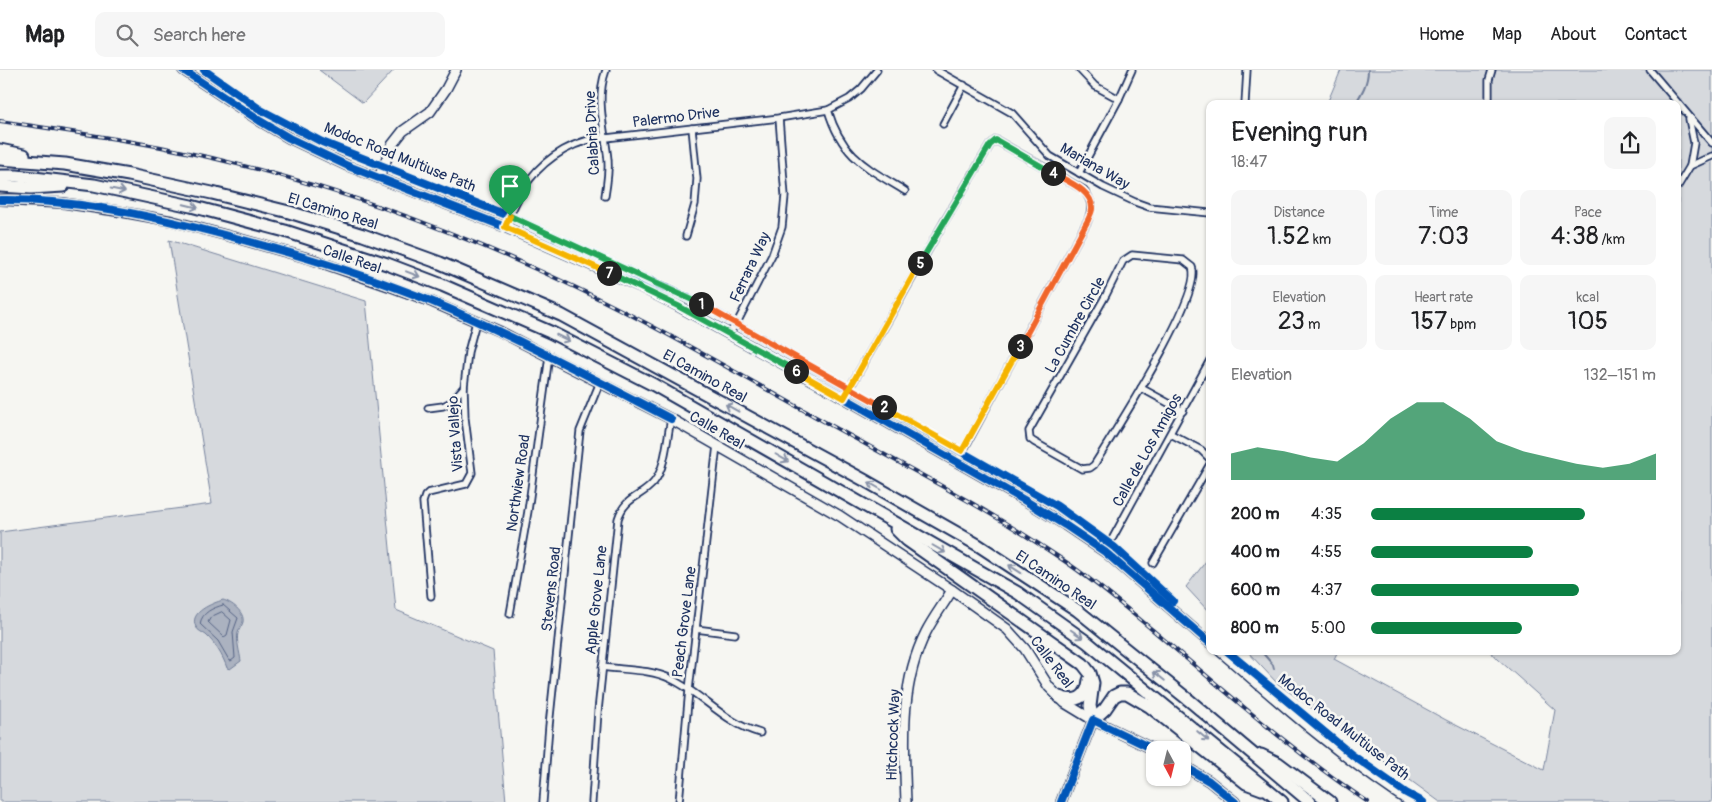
<!DOCTYPE html>
<meta charset="utf-8">
<style>
:root{--surface:#fff;--page:#f6f6f6;--text:#202124;--muted:#757577;--line:#e0e0e0;--accent:#0b8043}
body{margin:0;font-family:Pangolin,sans-serif;background:var(--page);color:var(--text);height:100vh;display:flex;flex-direction:column;font-size:19px;white-space:nowrap}
*{box-sizing:border-box;margin:0}
p{font-size:16px;color:var(--muted)}
.icon{flex:none;width:28px;height:28px;fill:none;stroke:currentColor;stroke-width:2;stroke-linecap:round;stroke-linejoin:round}
.map{position:relative;flex:1;overflow:hidden}
.side{position:absolute;left:1206px;top:30px;width:475px;height:555px;display:flex;flex-direction:column;background:var(--surface);border-radius:10px;box-shadow:0 1px 4px #0004}
.side>*{flex:none}
.needle{width:32px;rotate:173deg}
.fabs{position:absolute;left:1146px;top:671px;display:grid;gap:10px}
.fabs a{display:grid;place-items:center;width:45px;height:45px;border-radius:10px;background:var(--surface);box-shadow:0 1px 4px #0004;font-size:25px}
.pin{position:absolute;display:grid;place-items:center;width:42px;height:42px;color:#fff;margin:-51px -21px;border-radius:50% 50% 50% 0;rotate:-45deg;box-shadow:0 0 5px #0007}
.pin .icon{rotate:45deg}
.km{position:absolute;width:25px;height:25px;margin:-12px;border-radius:50%;background:#222;color:#fff;font-size:14px;line-height:25px;text-align:center}
.round{display:grid;place-items:center;flex:none;width:52px;height:52px;border-radius:10px;background:var(--page)}
.head{display:flex;align-items:center;justify-content:space-between;height:85px;padding:0 25px}
h1{font-size:28px;font-weight:600;line-height:38px}
.stats{display:grid;grid-template-columns:repeat(3,1fr);gap:8px;height:85px;padding:5px 25px}
.stats div{display:grid;align-content:center;border-radius:10px;background:var(--page);text-align:center}
.stats b{font-size:25px;font-weight:600}
.stats small{font-size:14px;font-weight:400}
.stats p{font-size:14px}
.chart{height:140px;padding:10px 25px}
.chart p{display:flex;justify-content:space-between}
.chart svg{width:100%;height:90px;margin-top:5px;fill:var(--accent);opacity:.7}
ul{padding:0 25px;list-style:none;font-size:16px}
li{display:grid;grid-template-columns:80px 60px 1fr;align-items:center;height:38px}
li i{height:12px;border-radius:6px;background:var(--accent)}
header{display:flex;align-items:center;gap:30px;box-sizing:border-box;height:70px;padding:0 25px;background:var(--surface);border-bottom:1px solid var(--line)}
header strong{font-size:24px}
nav{display:flex;gap:28px;margin-inline-start:auto;font-size:18px}
.search{width:350px;height:45px;background:var(--page);display:flex;align-items:center;gap:12px;box-sizing:border-box;padding:0 18px;border-radius:10px;color:var(--muted);font-size:19px}
.map>svg:first-child{display:block}
</style>
<header>
<strong>Map</strong>
<div class="search"><svg class="icon" aria-label="search" viewBox="0 0 24 24"><circle cx="10" cy="10" r="6"/><path d="M15 15l6 6"/></svg>Search here</div>
<nav><a>Home</a><a>Map</a><a>About</a><a>Contact</a></nav>
</header>
<div class="map">
<svg width="1712" height="732" viewBox="0 0 1712 732">
<rect width="100%" height="100%" fill="#f6f6f2"/>
<filter id="ink" filterUnits="userSpaceOnUse"><feTurbulence type="fractalNoise" baseFrequency=".02" numOctaves="2"/><feDisplacementMap in="SourceGraphic" scale="10" xChannelSelector="R" yChannelSelector="G"/><feConvolveMatrix kernelMatrix="1 2 1 2 8 2 1 2 1" color-interpolation-filters="sRGB"/></filter>
<g filter="url(#ink)">
<g fill="#d6d9dd" stroke="#78849e">
<path d="M319,0H394L363,33Z"/>
<path d="M1341,0H1712V732H1440L1277,613L1247,581H1338L1334,589L1446,650L1544,700L1555,640L1489,581H1678V34H1326L1328,31Z"/>
<path d="M169,170L366,231L396,540L493,581L506,732H0V462L212,434Z"/>
<path d="M1210,486V543L1186,517Z"/>
</g>
<path fill="#abb2c0" stroke="#717e99" d="M223,530C231,532 245,542 243,552C242,556 239,559 238,563C236,571 240,583 241,591L230,599L227,598C223,586 215,573 206,565C202,562 198,561 196,557C188,542 213,533 223,530Z"/>
<g fill="none" stroke-linecap="round" stroke-linejoin="round">
<g stroke="#556385" stroke-width="1">
<path d="M223,535L238,548L233,562L235,588L231,591L229,590L218,571L200,554C202,542 213,538 223,535Z"/>
<path d="M222,542L231,550L227,565L224,567L208,552L211,547Z"/>
</g>
<g stroke="#717e99" stroke-width="2">
<path d="M1355,34C1362,23 1368,13 1368,0"/>
<path d="M1261,581L1273,595L1274,599"/>
</g>
<g stroke="#1b2f5e" stroke-width="9">
<g id="street">
<path d="M936,0L1012,43L1050,86L1103,117L1135,132L1149,137L1210,143"/>
<path d="M1080,0L1095,16L1119,29"/>
<path d="M1650,0L1712,73"/>
<path d="M1245,34L1247,0"/>
<path d="M1489,34V10L1492,0"/>
<path d="M828,40C842,87 866,97 905,121"/>
<path d="M1689,49L1694,73L1690,96"/>
<path d="M943,54L964,15"/>
<path d="M1079,103L1119,29L1132,0"/>
<path d="M1678,116L1690,96L1712,86"/>
<path d="M605,126C607,114 609,102 608,90C605,59 595,30 606,0"/>
<path d="M505,157C512,141 519,123 530,109C547,87 577,68 606,68L779,48L828,40L849,29L861,19L877,0"/>
<path d="M686,166L695,134L697,109L692,58"/>
<path d="M1132,185L1183,190L1192,197C1204,224 1112,366 1094,395L1090,398L1082,399L1034,372L1030,369L1029,361L1106,225L1123,191Z"/>
<path d="M729,264L739,249L772,185L782,157L785,126L779,48"/>
<path d="M1141,318L1183,341"/>
<path d="M844,328L944,152L990,75L996,70L1084,120C1092,131 1093,137 1088,150L957,392"/>
<path d="M428,338L443,336L451,332L464,317L468,282L476,252"/>
<path d="M1171,364L1201,380L1210,389"/>
<path d="M1105,482L1210,290"/>
<path d="M1153,493L1210,394"/>
<path d="M431,526L423,432L425,426L428,423L466,414L472,403L465,348L464,317"/>
<path d="M510,544L528,441L549,286"/>
<path d="M696,559L735,564"/>
<path d="M602,597C624,600 651,599 671,609C703,624 724,653 760,663"/>
<path d="M543,732L549,656L580,361L600,312"/>
<path d="M592,732L598,641L618,449C625,426 641,428 654,412C666,397 667,367 671,349"/>
<path d="M679,732L689,620L717,375"/>
</g>
</g>
<g stroke="#1b2f5e" stroke-width="12">
<g id="secondary">
<path d="M183,0L260,51L289,68L348,96L505,157L639,216L678,236L818,313L1024,430L1065,455L1105,482L1210,573"/>
<path d="M379,108L392,75L403,61L430,42L446,19L456,0"/>
<path d="M0,130L63,133L117,141L172,151L240,169L311,189L389,216L432,232L501,262L671,349L840,446L952,520L1007,559L1025,579L1049,617L1065,633L1093,650L1155,680"/>
<path d="M1220,581C1281,634 1342,688 1410,732"/>
<path d="M1182,695L1209,711L1235,732"/>
<path d="M906,732C904,675 899,615 926,562C933,548 944,534 952,520"/>
<path d="M1061,732L1093,650"/>
</g>
</g>
<g stroke="#1b2f5e" stroke-width="15">
<g id="highway">
<path d="M0,80L24,85"/>
<path d="M0,89L65,94L129,105L212,123L289,142L363,165L440,193L561,245L864,410L978,475L1077,540L1190,631L1310,732"/>
<path d="M0,106H17L94,115L191,136L285,161L387,194L442,215L550,262L654,315L1018,523L1087,572L1282,732"/>
<path d="M0,116L31,118L63,116"/>
<path d="M896,459L907,470L1083,594L1090,603L1093,613L1090,636L1093,650"/>
<path d="M1059,627C1075,633 1087,629 1089,610"/>
<path d="M1093,650L1105,639L1114,626L1120,623H1127L1149,636L1246,713L1262,719"/>
<path d="M1261,685L1278,693L1330,732"/>
</g>
</g>
<use href="#street" stroke="#f6f6f2" stroke-width="5.5"/>
<use href="#secondary" stroke="#f6f6f2" stroke-width="9"/>
<use href="#highway" stroke="#f6f6f2" stroke-width="11"/>
<g stroke="#1b2f5e" stroke-width="4">
<path id="rail" d="M0,51C54,59 108,67 161,77C288,102 413,144 531,197C629,240 721,294 814,346C897,392 984,436 1063,490C1096,512 1125,537 1155,562C1224,620 1293,682 1368,732"/>
</g>
<use href="#rail" stroke="#f6f6f2" stroke-width="2" stroke-dasharray="5.5" stroke-linecap="butt"/>
<g stroke="#f6f6f2" stroke-width="11">
<g id="cycleway">
<path d="M183,0L260,51L289,68L348,96L505,157L639,216L678,236L818,313L1024,430L1065,455L1105,482L1210,573"/>
<path d="M204,0L261,40L322,72L514,148L703,235L1057,436L1114,477L1173,531"/>
<path d="M0,130C72,129 144,144 213,162C287,181 362,203 433,232C514,266 592,308 671,349"/>
<path d="M1227,581L1352,685L1406,723L1423,732"/>
<path d="M1182,695L1209,711L1235,732"/>
<path d="M1061,732L1093,650L1155,680"/>
</g>
</g>
<use href="#cycleway" stroke="#0057b8" stroke-width="8"/>
</g>
<defs><path id="oneway-shaft" d="M-6 0H5M1.5-3L5.5 0L1.5 3" fill="none" stroke-width="1.6" stroke-linecap="round" stroke-linejoin="round" transform="scale(1.25)"/></defs>
<g stroke="#8892a8">
<use href="#oneway-shaft" transform="translate(118 120) rotate(12)"/>
<use href="#oneway-shaft" transform="translate(191 136) rotate(13)"/>
<use href="#oneway-shaft" transform="translate(413 204) rotate(21)"/>
<use href="#oneway-shaft" transform="translate(563 268) rotate(26)"/>
<use href="#oneway-shaft" transform="translate(732 338) rotate(-151)"/>
<use href="#oneway-shaft" transform="translate(782 388) rotate(30)"/>
<use href="#oneway-shaft" transform="translate(875 416) rotate(-150)"/>
<use href="#oneway-shaft" transform="translate(939 479) rotate(30)"/>
<use href="#oneway-shaft" transform="translate(1015 499) rotate(-147)"/>
<use href="#oneway-shaft" transform="translate(1077 564) rotate(35)"/>
<use href="#oneway-shaft" transform="translate(1159 606) rotate(-141)"/>
<use href="#oneway-shaft" transform="translate(1203 666) rotate(40)"/>
</g>
</g>
<g fill="none" stroke-linecap="round" stroke-linejoin="round" filter="url(#ink)">
<g stroke="#fff" stroke-width="10">
<path id="split-1" d="M510,146L701,234"/>
</g>
<g stroke="#fff" stroke-width="10">
<path id="split-2" d="M701,234L884,337"/>
</g>
<g stroke="#fff" stroke-width="10">
<path id="split-3" d="M884,337L962,381L1020,276"/>
</g>
<g stroke="#fff" stroke-width="10">
<path id="split-4" d="M1020,276L1088,150C1089,147 1092,142 1092,139C1093,120 1066,111 1053,103"/>
</g>
<g stroke="#fff" stroke-width="10">
<path id="split-5" d="M920,193L990,75L996,70L1053,103"/>
</g>
<g stroke="#fff" stroke-width="10">
<path id="split-6" d="M796,301L844,328L920,193"/>
</g>
<g stroke="#fff" stroke-width="10">
<path id="split-7" d="M609,203L678,236L796,301"/>
</g>
<g stroke="#fff" stroke-width="10">
<path id="split-8" d="M510,146L505,157L609,203"/>
</g>
<use href="#split-1" stroke="#22a559" stroke-width="6"/>
<use href="#split-2" stroke="#f0652b" stroke-width="6"/>
<use href="#split-3" stroke="#f5b400" stroke-width="6"/>
<use href="#split-4" stroke="#f0652b" stroke-width="6"/>
<use href="#split-5" stroke="#22a559" stroke-width="6"/>
<use href="#split-6" stroke="#f5b400" stroke-width="6"/>
<use href="#split-7" stroke="#22a559" stroke-width="6"/>
<use href="#split-8" stroke="#f5b400" stroke-width="6"/>
</g>
<g text-anchor="middle" stroke-width="5" stroke-linejoin="round" paint-order="stroke">
<g font-size="15" fill="#1b2f5e" stroke="#f6f6f2">
<text transform="translate(676 47) rotate(-7)" y="5">Palermo Drive</text>
<text transform="translate(592 63) rotate(-93)" y="5">Calabria Drive</text>
<text transform="translate(400 87) rotate(22)" y="5">Modoc Road Multiuse Path</text>
<text transform="translate(1095 96) rotate(30)" y="5">Mariana Way</text>
<text transform="translate(333 141) rotate(17)" y="5">El Camino Real</text>
<text transform="translate(352 189) rotate(19)" y="5">Calle Real</text>
<text transform="translate(750 197) rotate(-65)" y="5">Ferrara Way</text>
<text transform="translate(1075 255) rotate(-61)" y="5">La Cumbre Circle</text>
<text transform="translate(705 306) rotate(29)" y="5">El Camino Real</text>
<text transform="translate(717 360) rotate(30)" y="5">Calle Real</text>
<text transform="translate(455 364) rotate(-94)" y="5">Vista Vallejo</text>
<text transform="translate(1147 380) rotate(-61)" y="5">Calle de Los Amigos</text>
<text transform="translate(518 413) rotate(-82)" y="5">Northview Road</text>
<text transform="translate(1056 510) rotate(34)" y="5">El Camino Real</text>
<text transform="translate(551 519) rotate(-84)" y="5">Stevens Road</text>
<text transform="translate(596 530) rotate(-84)" y="5">Apple Grove Lane</text>
<text transform="translate(684 552) rotate(-83)" y="5">Peach Grove Lane</text>
<text transform="translate(1052 592) rotate(53)" y="5">Calle Real</text>
<text transform="translate(1344 657) rotate(38)" y="5">Modoc Road Multiuse Path</text>
<text transform="translate(893 665) rotate(-88)" y="5">Hitchcock Way</text>
</g>
</g>
</svg>
<div class="fabs">
<a><svg class="needle" viewBox="-14 -14 28 28"><path d="M0-13l5 13h-10z" fill="#e53935"/><path d="M0 13l5-13h-10z" fill="#757577"/></svg></a>
</div>
<div class="pin" style="left:510px;top:146px;background:#1e9e55"><svg class="icon" aria-label="arrive" viewBox="0 0 24 24"><path d="M6 21V4h12l-3 4 3 4H6"/></svg></div>
<b class="km" style="left:701px;top:234px">1</b>
<b class="km" style="left:884px;top:337px">2</b>
<b class="km" style="left:1020px;top:276px">3</b>
<b class="km" style="left:1053px;top:103px">4</b>
<b class="km" style="left:920px;top:193px">5</b>
<b class="km" style="left:796px;top:301px">6</b>
<b class="km" style="left:609px;top:203px">7</b>
<section class="side">
<div class="head"><div><h1>Evening run</h1><p>18:47</p></div><a class="round"><svg class="icon" aria-label="share" viewBox="0 0 24 24"><path d="M12 15V3M7 8l5-5 5 5M5 13v7h14v-7"/></svg></a></div>
<div class="stats">
<div><p>Distance</p><b>1.52<small> km</small></b></div>
<div><p>Time</p><b>7:03</b></div>
<div><p>Pace</p><b>4:38<small> /km</small></b></div>
</div>
<div class="stats">
<div><p>Elevation</p><b>23<small> m</small></b></div>
<div><p>Heart rate</p><b>157<small> bpm</small></b></div>
<div><p>kcal</p><b>105</b></div>
</div>
<div class="chart"><p><span>Elevation</span>132–151 m</p>
<svg viewBox="0 0 160 44" preserveAspectRatio="none"><path d="M0 44V31L10 28L20 30L30 33L40 35L50 26L60 14L70 6L80 6L90 14L100 25L110 30L120 33L130 36L140 38L150 36L160 31V44z"/></svg>
</div>
<ul>
<li><b>200 m</b>4:35<i style="width:75%"></i></li>
<li><b>400 m</b>4:55<i style="width:57%"></i></li>
<li><b>600 m</b>4:37<i style="width:73%"></i></li>
<li><b>800 m</b>5:00<i style="width:53%"></i></li>
</ul>
</section>
</div>
